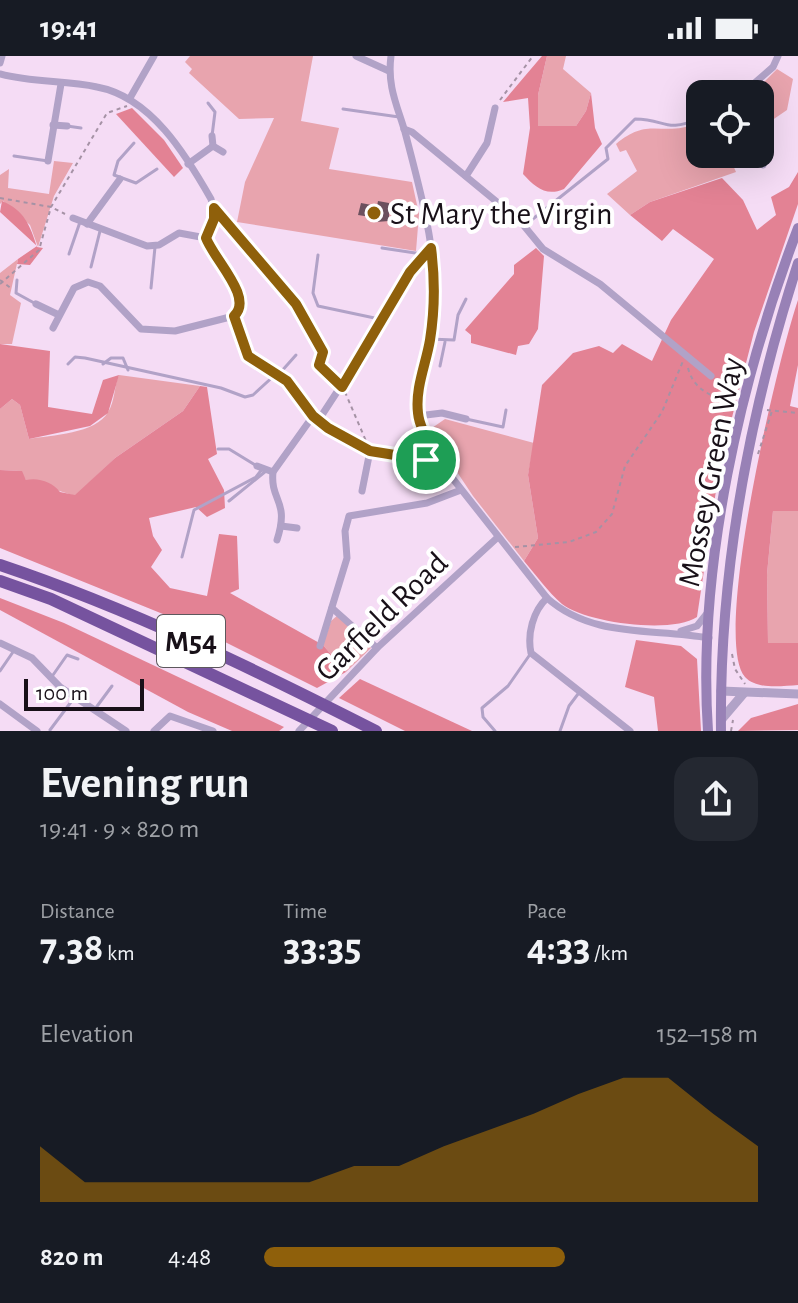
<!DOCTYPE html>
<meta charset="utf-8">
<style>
:root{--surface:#171b24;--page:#242831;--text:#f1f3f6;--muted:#9ea1a6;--accent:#8f600b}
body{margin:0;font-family:"Alegreya Sans",sans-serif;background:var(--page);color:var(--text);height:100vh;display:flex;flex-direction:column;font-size:30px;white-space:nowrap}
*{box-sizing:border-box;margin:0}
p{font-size:26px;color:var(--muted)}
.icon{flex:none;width:44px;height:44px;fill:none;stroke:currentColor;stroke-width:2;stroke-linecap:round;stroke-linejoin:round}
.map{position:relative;height:675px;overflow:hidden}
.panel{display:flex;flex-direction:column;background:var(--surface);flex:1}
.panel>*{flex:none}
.controls{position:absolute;left:686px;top:24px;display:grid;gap:16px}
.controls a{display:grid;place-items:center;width:88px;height:88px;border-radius:16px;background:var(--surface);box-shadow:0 8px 32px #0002;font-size:40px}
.scale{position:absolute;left:24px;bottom:20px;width:120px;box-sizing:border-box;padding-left:8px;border:4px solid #181018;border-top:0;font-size:22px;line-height:28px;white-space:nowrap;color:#181018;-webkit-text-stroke:6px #fff;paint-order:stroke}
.pin{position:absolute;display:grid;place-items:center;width:68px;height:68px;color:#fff;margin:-34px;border:4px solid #fff;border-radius:50%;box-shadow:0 2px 8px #0007}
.round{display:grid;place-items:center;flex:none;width:84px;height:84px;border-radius:24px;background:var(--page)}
.head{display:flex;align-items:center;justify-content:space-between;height:136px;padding:0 40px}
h1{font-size:44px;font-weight:700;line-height:60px}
.figures{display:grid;grid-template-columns:repeat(3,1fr);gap:12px;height:136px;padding:8px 40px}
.figures div{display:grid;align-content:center}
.figures b{font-size:40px;font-weight:700}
.figures small{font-size:22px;font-weight:400}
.figures p{font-size:22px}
.chart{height:224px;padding:16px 40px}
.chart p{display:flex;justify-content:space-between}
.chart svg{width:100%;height:144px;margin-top:8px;fill:var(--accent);opacity:.7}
ul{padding:0 40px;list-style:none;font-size:26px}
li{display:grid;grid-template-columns:128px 96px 1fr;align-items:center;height:60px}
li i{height:20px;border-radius:10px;background:var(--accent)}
.status{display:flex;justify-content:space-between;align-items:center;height:56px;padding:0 40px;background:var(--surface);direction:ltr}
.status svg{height:22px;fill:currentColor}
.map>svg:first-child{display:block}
</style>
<div class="status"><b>19:41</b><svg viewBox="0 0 49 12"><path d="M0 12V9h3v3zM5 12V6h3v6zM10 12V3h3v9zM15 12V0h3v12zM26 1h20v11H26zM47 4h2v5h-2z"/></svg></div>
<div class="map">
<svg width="798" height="675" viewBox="0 0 798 675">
<rect width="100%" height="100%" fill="#f5dcf5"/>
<g fill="#e8a4ae">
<path d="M190,0H313L301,65L339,72L329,113L412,126L419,158L416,195L237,166L245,126L274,62L239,63L189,17L192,13L185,6Z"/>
<path d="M547,0H566L563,13L591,37L586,55L576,70H538V39Z"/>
<path d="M777,13L793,23L787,54L768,67L760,63V38H752Z"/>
<path d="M700,66V98H728L736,116L650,146L630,159L607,138L637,115L626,94L620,96L616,88C650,59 663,83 700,66Z"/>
<path d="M54,105L73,107L54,140L38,191L30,169L3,145L0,148V119L9,113L8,132L49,138Z"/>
<path d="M18,203L10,239L21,247L12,288H0V217Z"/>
<path d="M119,319L200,330L183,355L115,402L75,440L26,424L21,415L0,414V353L12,343L20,349L29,383C51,379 96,378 108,356C115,346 114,330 119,319Z"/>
<path d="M445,363L534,387L528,419L538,482L524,505L473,440L429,374Z"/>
<path d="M773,455H798V587H768L767,518Z"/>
<path d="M338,559L371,592L346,616L323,589L331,565Z"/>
</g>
<g fill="#e38294">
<path d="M542,0H547L538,39V70H576L586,55L591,37L595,72L602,88L564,133C546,141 535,131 523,118L530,72L528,42L503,46Z"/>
<path d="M132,52L164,84L183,112L174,121L116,58Z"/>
<path d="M798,116V148L754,276L720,408L697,561C672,578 586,567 562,548C548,536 536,519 524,505L538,482L528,419L542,329L573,297L599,290L613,297L622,288L652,305L671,264L714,203L673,173L662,185L630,159L650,146L722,122L743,144L757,174L776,159L771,141L789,131Z"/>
<path d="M2,145C24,154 30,169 37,191L43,192L30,209L17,208L18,203L37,190L0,156Z"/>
<path d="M536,192L544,200L538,273L529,288L518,290L516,299L471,287V279L465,274L514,218V209Z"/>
<path d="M798,244V309L790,350L798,352V455H773L767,518L768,587H798V629C782,630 757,634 745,621C711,582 779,299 798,244Z"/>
<path d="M0,288L50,295L48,351L92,358L103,324L119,319L108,357L90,370L29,383L20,349L12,343L0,353Z"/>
<path d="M200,330L207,331L217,398L208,403L224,434L225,452L207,461L196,451L149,462L153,480L162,494L151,511L170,532L207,540L219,478L237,480L239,533L230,537L323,589L346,616L317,632L195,571L0,492V414L22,415L26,424C38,421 53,426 60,436L75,439L115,402L183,355Z"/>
<path d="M0,542L64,567L284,671L279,675H232L188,656L0,554Z"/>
<path d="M636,584L681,590L697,603L701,675H658L654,641L625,631Z"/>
<path d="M360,623L472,675H405L339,642Z"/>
<path d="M798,648V674L738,675L751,662Z"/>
</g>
<path fill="#6c505e" d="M378,145L389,147V165L376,166L377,162L358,159L361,147L377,150Z"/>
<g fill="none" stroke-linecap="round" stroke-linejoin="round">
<g stroke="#a592a5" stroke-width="2" stroke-dasharray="4 4" stroke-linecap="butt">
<path d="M500,44L533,0"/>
<path d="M0,142L51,151L65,158"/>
<path d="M223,161L296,248L323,296L319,309L335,325"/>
<path d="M0,224L12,233"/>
<path d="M0,228L39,194L51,151L107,57L127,50"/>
<path d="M688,312C694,335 713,341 734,347"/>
<path d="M345,336L366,385"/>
<path d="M767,354L798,357"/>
<path d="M758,398L772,355"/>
<path d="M515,491L569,486L596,476L612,458L625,410L662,356L683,305"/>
<path d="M732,598L735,613L745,628"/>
<path d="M731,675L733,664"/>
</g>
<g stroke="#b1a2c7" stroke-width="3">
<path d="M208,47L215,56L212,80"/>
<path d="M343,53L399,61"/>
<path d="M67,70L81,72"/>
<path d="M134,87L118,105L114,119L136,127L157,113"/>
<path d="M14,100L48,105"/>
<path d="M524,170L608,103L606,92L635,63C667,63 664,78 700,62"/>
<path d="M382,192L422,198"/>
<path d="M69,198L80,166"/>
<path d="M318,199L313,237L318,250L384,264"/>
<path d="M91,211L100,175"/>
<path d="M17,224L16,237L36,248"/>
<path d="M151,232L155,191"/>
<path d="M430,283L454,284L458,259L466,243"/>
<path d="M68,308L75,301L85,302L221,332L245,341L253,339L277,317"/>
<path d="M103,308L111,302H123L128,314"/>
<path d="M440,310L445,286"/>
<path d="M280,317L296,299"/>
<path d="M466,363L503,371L506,354"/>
<path d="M218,393H229L257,410"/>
<path d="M229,445L266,415"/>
<path d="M182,501L194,454L256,421L263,412"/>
<path d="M0,615L13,596"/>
<path d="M53,619L67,599L78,603"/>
<path d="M95,653L112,630"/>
<path d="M50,674L74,642"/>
<path d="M495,675L483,661L482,652L508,630L531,597"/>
<path d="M560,675L569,650L578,638"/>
</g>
<g stroke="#b1a2c7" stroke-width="7">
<path d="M356,0L389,15"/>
<path d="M391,0C387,30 397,49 405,76C417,122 431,172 434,219C437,263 421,303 419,346C417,370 433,378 426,404L446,414L547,542C592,582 651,572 709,582"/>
<path d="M0,7L2,0"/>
<path d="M0,18C33,27 65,24 97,31C151,41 186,99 211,143L215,160L206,182C216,206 254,243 234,260L248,300L282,320L313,360L328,372L370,395L426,404"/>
<path d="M742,38L773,11L778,0"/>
<path d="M130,42L154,0"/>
<path d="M53,69L67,70"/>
<path d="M760,71L768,80L763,109"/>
<path d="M404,73L412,76L520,165L543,193L600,228L711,320"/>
<path d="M212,80L213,90L223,96"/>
<path d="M48,105L61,28"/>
<path d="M188,108L213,90"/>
<path d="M466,120L487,87L495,52"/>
<path d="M73,162L147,190L159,189L179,177L206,182"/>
<path d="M87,168L120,123"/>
<path d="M36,248L59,259"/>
<path d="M53,272L74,232L88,226L100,230L141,273L175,275L234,260"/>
<path d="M418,360L442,357L466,363"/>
<path d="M318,365L384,264L410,216L431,192"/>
<path d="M257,410L273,416"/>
<path d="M362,435L370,395"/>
<path d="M281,470L297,472"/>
<path d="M277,484C290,444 270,446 273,416L313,360"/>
<path d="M547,542C533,555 527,578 531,597L630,675"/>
<path d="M332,552L377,592"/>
<path d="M681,575L697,570L709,555"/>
<path d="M0,587L32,602L60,631L126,675"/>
<path d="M320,590L347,502L345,475L349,460L427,447L461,434"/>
<path d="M0,648L37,675"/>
<path d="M154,675L170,660L213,675"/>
<path d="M299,675L377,592L498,481"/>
</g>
<g stroke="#b1a2c7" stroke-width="9">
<path d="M721,635L798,638"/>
<path d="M721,664L744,637"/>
</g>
<g stroke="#9881b6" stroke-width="10">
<path d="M708,675C697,512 740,324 798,172"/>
<path d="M721,675C719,516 749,358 798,207"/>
</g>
<g stroke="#76539f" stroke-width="12">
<path d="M0,509C131,553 254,613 376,675"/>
<path d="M0,525L51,543L332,675"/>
</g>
</g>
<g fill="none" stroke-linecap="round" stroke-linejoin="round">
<g stroke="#fff" stroke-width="16">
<path id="route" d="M214,152L296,248L323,296L319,309L342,331L410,216L431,192C435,223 435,253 430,284C426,308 415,332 418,357C420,378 432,379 426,404L370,395L328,372L313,360L287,325L248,300L234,260C254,242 215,205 206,182L214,163Z"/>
</g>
<use href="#route" stroke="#8f600b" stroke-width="10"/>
</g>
<circle fill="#8f600b" stroke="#fff" stroke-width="3" cx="374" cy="157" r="8"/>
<g text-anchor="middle" stroke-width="8" stroke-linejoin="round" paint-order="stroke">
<rect fill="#fff" stroke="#5d585d" stroke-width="2" x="157" y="559" width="68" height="52" rx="6"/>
<g font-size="30" font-weight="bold" fill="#181018">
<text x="191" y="595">M54</text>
</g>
<g font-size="32" fill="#181018" stroke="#fff" text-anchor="start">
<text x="390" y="168">St Mary the Virgin</text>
</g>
<g font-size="32" fill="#181018" stroke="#fff">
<text transform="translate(710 416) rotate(-79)" y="11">Mossey Green Way</text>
<text transform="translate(381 560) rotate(-44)" y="11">Garfield Road</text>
</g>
</g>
</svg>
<div class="controls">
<a><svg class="icon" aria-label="locate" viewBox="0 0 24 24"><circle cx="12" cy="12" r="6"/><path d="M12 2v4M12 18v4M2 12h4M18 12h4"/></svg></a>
</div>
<div class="scale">100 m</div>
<div class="pin" style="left:426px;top:404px;background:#1e9e55"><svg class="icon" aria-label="arrive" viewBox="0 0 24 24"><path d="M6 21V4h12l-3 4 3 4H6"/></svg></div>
</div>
<section class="panel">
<div class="head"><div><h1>Evening run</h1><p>19:41 · 9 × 820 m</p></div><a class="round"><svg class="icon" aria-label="share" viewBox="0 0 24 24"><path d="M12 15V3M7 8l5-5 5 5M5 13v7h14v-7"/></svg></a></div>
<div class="figures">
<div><p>Distance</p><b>7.38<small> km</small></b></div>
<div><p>Time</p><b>33:35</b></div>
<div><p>Pace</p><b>4:33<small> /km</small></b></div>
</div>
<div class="chart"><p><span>Elevation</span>152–158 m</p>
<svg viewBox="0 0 160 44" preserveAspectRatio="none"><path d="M0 44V27L10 38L20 38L30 38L40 38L50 38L60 38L70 33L80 33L90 27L100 22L110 17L120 11L130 6L140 6L150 17L160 27V44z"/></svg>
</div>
<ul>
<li><b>820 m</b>4:48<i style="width:61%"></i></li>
</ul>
</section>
